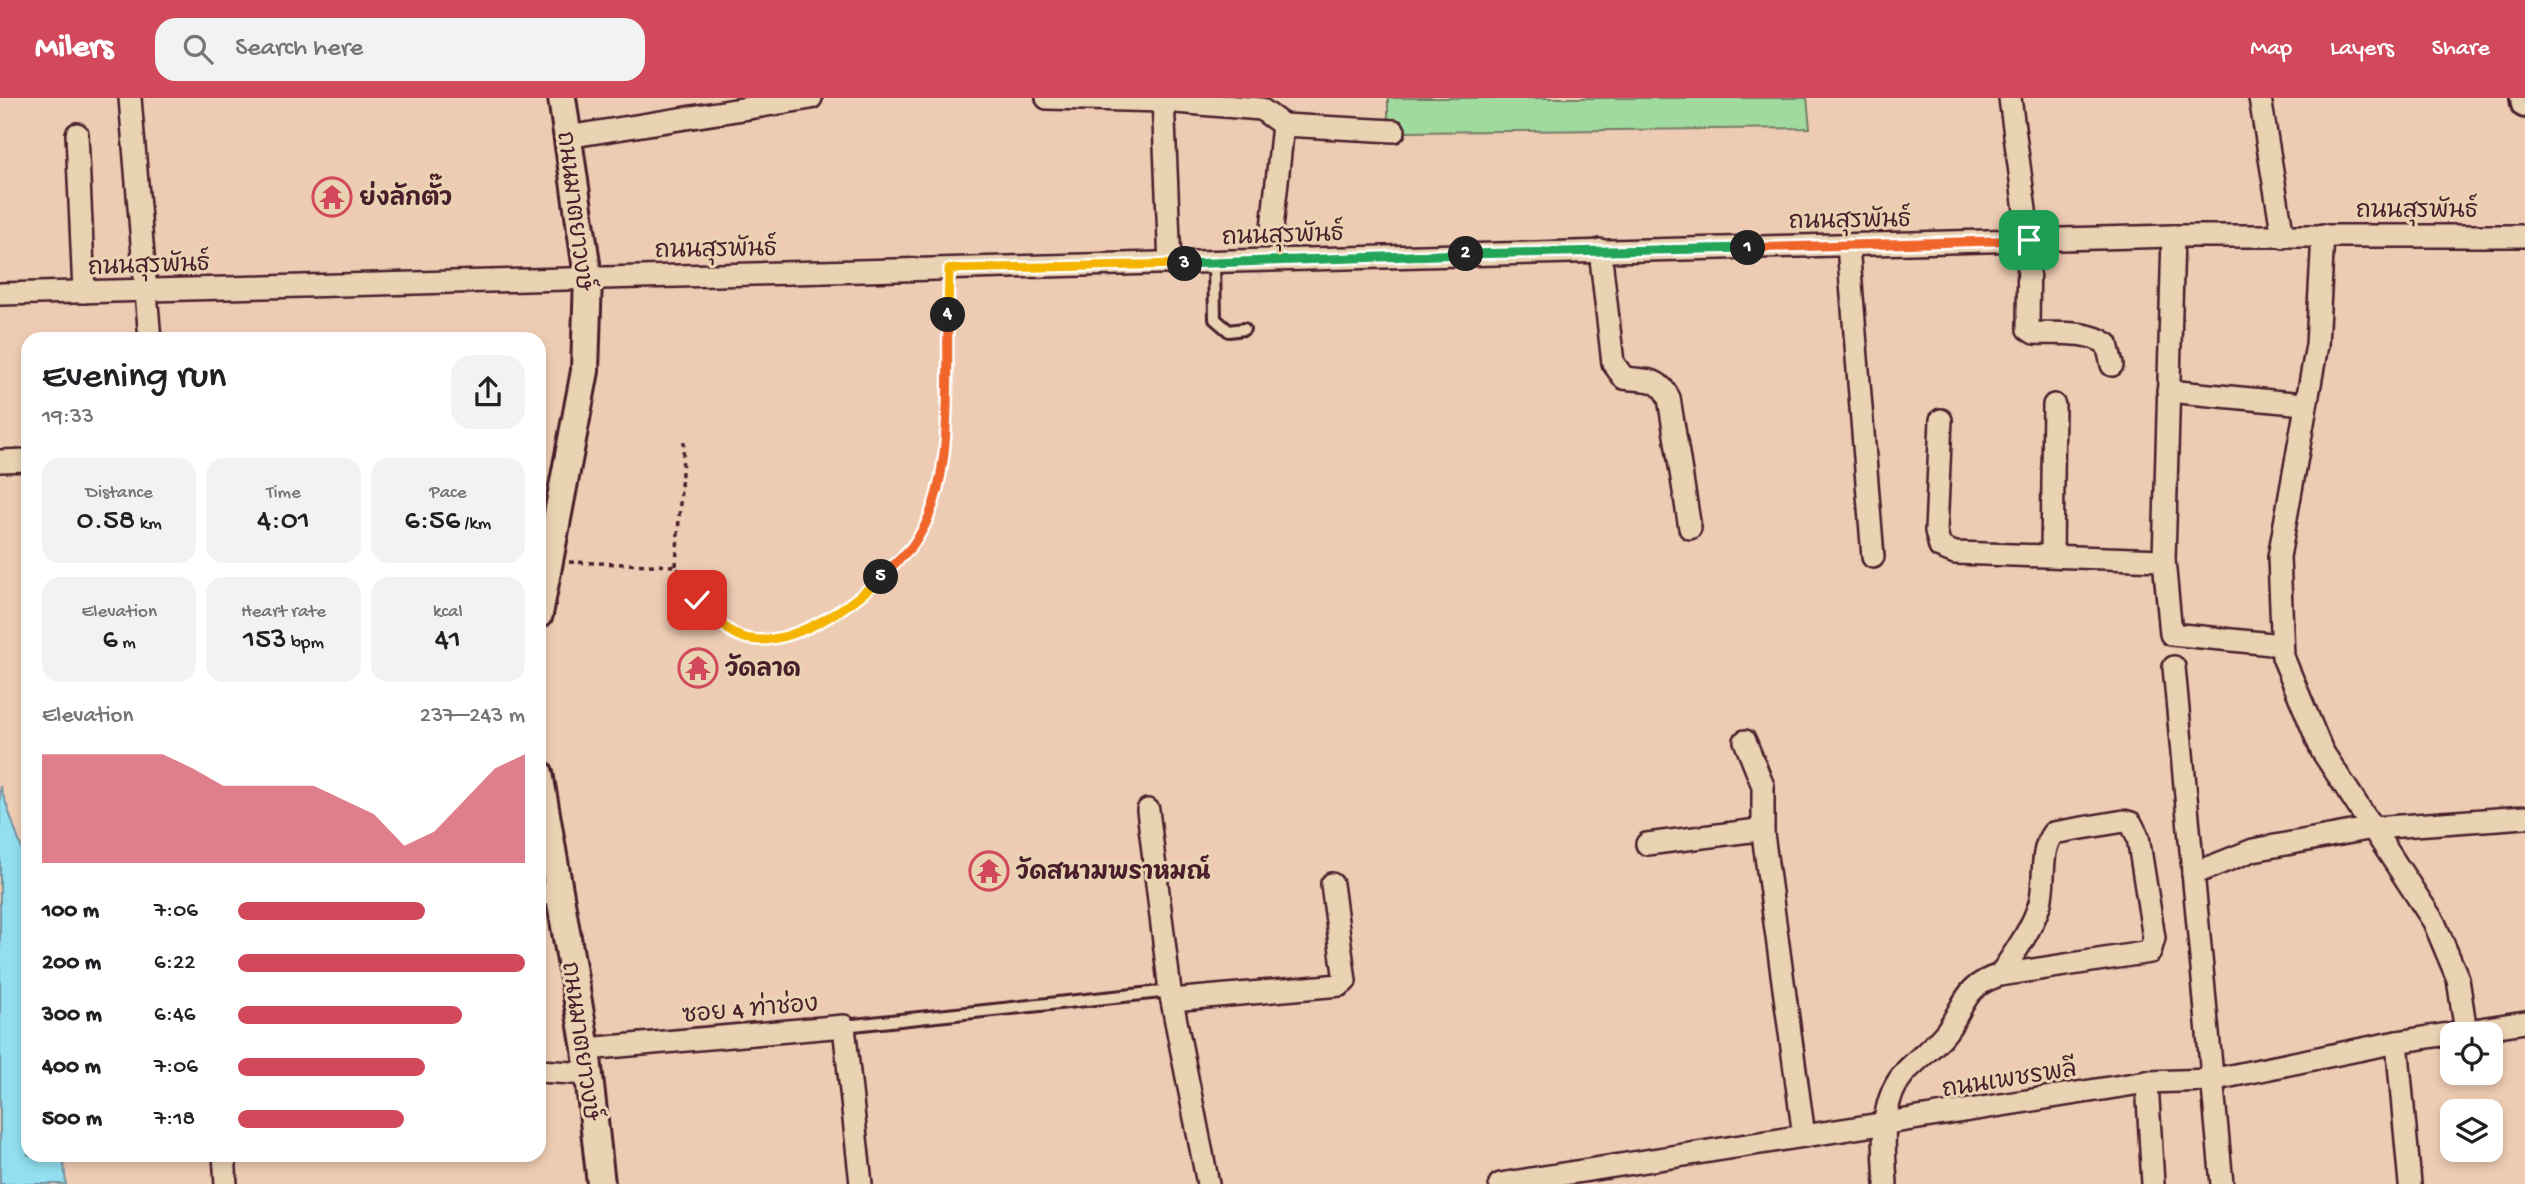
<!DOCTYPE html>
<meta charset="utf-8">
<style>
:root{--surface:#fff;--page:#f2f2f2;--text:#202124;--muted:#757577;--accent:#d1495b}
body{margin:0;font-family:"Gochi Hand","Playpen Sans Thai",sans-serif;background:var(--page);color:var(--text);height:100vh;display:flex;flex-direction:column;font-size:26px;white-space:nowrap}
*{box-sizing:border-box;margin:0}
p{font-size:23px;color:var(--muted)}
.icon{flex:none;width:38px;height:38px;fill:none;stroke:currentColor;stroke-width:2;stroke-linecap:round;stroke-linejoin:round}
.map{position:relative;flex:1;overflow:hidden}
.drawer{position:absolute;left:21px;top:234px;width:525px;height:830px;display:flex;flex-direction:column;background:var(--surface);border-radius:21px;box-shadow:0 4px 10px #0003}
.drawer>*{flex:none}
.buttons{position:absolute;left:2440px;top:924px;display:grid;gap:14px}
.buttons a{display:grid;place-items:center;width:63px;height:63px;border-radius:14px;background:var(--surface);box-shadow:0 4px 10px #0003;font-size:35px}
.pin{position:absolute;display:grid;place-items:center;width:60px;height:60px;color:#fff;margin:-30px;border-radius:14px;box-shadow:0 4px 10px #0006}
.km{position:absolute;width:35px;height:35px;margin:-18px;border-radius:50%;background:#222;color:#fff;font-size:19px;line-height:35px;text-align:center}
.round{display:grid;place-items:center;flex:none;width:74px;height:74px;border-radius:21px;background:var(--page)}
.headline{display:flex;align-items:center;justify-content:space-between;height:119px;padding:0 21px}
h1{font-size:38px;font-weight:600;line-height:52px}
.figures{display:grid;grid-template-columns:repeat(3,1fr);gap:10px;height:119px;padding:7px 21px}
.figures div{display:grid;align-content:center;border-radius:18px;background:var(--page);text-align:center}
.figures b{font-size:30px;font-weight:600}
.figures small{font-size:19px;font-weight:400}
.figures p{font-size:19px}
.chart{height:196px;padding:14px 21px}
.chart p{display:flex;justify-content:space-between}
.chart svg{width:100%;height:126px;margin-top:7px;fill:var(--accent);opacity:.7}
ul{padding:0 21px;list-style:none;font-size:23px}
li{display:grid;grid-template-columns:112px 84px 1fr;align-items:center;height:52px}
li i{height:18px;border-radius:9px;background:var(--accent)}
header{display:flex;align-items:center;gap:42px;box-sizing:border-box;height:98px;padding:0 35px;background:var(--accent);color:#fff}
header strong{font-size:33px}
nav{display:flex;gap:38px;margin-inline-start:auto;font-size:24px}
.search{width:490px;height:63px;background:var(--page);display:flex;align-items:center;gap:18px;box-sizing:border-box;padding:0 24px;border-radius:21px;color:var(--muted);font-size:26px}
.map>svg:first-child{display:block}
</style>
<header>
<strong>Milers</strong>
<div class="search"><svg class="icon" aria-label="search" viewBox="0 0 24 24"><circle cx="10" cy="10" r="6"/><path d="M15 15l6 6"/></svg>Search here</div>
<nav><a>Map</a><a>Layers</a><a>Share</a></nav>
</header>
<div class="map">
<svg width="2525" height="1086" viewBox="0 0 2525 1086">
<rect width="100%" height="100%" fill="#eeccb3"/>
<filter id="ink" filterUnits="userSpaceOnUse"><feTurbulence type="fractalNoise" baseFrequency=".0143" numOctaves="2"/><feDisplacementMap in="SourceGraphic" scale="14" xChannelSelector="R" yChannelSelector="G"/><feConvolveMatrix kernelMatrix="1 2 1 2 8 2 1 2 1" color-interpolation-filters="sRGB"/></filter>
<g filter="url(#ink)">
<path fill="#a1da9f" stroke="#767c65" stroke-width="2" d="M1388,0H1807L1810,30L1406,34L1388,20Z"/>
<path fill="#91dfef" stroke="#7592a1" stroke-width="2" d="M0,688L28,769V1057H63L66,1086H0Z"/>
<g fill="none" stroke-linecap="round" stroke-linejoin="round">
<g stroke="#4a1f2b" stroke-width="16">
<g id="service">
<path d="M1214,165L1215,221L1229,233L1244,231"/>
<path d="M844,928L1170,893"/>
</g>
</g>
<g stroke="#4a1f2b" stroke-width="26">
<g id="minor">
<path d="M130,0L150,242"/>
<path d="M1047,0L1163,3L1261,11L1283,27L1272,130"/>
<path d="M1163,0L1170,166"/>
<path d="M2010,0L2029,142L2028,231L2034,235C2057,236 2086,232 2107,246L2112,267"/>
<path d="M2260,0L2283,139"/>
<path d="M1283,27L1394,33"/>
<path d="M77,36L84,194"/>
<path d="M567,39L811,0"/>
<path d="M2323,137L2317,247L2279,459L2283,559L2322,653L2434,824L2458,881L2466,934"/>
<path d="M2173,138L2164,462L2171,536L2282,547"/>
<path d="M1848,148L1873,459"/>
<path d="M1600,152L1613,265L1624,280C1646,283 1658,278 1669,300L1690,430"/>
<path d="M0,196L2173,138H2525"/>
<path d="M2168,293L2304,306"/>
<path d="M1941,322L1936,433L1940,449L1955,455L2164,462"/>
<path d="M0,363L28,362"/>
<path d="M2052,457L2054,307"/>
<path d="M2174,569L2222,1086"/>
<path d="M1745,643L1763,688V736"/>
<path d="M1148,712L1170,893L1208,1086"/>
<path d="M1647,746L1758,732L1763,736L1804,1038"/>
<path d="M2193,776L2253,752L2373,730L2525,719"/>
<path d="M539,796L559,793"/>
<path d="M1172,902L1340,887L1345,883L1332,786"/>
<path d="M2397,944L2410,1086"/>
<path d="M586,951L844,928L861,1086"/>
<path d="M539,973L589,976"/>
<path d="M2147,984L2153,1086"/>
<path d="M224,1057L226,1086"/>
<path d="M1500,1086L2147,984L2211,982L2397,944L2525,924"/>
<path d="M1886,1086C1884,1047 1878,1003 1907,972C1920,959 1935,948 1946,934C1966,907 1963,888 2000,877L2150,854L2154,840L2138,739L2131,725L2124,723L2053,735C2039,753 2046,783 2040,805C2032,831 2015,854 2000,877"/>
</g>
</g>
<g stroke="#4a1f2b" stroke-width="32">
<g id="tertiary">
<path d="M2524,0L2525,6"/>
<path d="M539,516L585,273L588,179L562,0"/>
<path d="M539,675L586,951L601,1086"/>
</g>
</g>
<g stroke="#4a1f2b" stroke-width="3.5" stroke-dasharray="5 5" stroke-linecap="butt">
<path d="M569,464L676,468C689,490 710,524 735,536C743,540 762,543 771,543C783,543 800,533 811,528C858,501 911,465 932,412C954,356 947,254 949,190"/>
<path d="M676,468L684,343"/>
</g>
<use href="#service" stroke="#ead3b3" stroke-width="10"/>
<use href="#minor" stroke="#ead3b3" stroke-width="21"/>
<use href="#tertiary" stroke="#ead3b3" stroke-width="26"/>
</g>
</g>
<g fill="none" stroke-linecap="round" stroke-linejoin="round" filter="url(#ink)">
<g stroke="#fff" stroke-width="14">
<path id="split-1" d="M1748,150L2029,142"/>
</g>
<g stroke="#fff" stroke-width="14">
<path id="split-2" d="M1466,156L1748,150"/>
</g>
<g stroke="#fff" stroke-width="14">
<path id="split-3" d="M1185,166L1466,156"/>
</g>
<g stroke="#fff" stroke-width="14">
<path id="split-4" d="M948,217L949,171L1185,166"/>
</g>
<g stroke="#fff" stroke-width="14">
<path id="split-5" d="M881,479C891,469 903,459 912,448C956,393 946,285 948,217"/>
</g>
<g stroke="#fff" stroke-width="14">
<path id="split-6" d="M697,502C708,512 720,527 733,535C776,560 851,510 881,479"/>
</g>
<use href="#split-1" stroke="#f0652b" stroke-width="9"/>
<use href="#split-2" stroke="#22a559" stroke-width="9"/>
<use href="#split-3" stroke="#22a559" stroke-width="9"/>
<use href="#split-4" stroke="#f5b400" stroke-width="9"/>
<use href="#split-5" stroke="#f0652b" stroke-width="9"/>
<use href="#split-6" stroke="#f5b400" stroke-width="9"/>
</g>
<defs>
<g id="temple-ring" transform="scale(2.0125)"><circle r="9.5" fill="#ead3b3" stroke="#d1495b" stroke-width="1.5"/><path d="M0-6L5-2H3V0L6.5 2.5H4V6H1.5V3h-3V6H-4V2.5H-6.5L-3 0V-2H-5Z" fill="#d1495b"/></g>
</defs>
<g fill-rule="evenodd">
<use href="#temple-ring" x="332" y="99"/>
<use href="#temple-ring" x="698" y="570"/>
<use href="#temple-ring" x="989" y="773"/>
</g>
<g text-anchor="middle" stroke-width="6" stroke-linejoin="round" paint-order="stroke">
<g font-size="24" font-weight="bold" fill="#4a1f2b" stroke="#ead3b3" text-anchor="start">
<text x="359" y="107">ย่งลักตั๊ว</text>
<text x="725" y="578">วัดลาด</text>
<text x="1016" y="781">วัดสนามพราหมณ์</text>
</g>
<g font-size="24" fill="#4a1f2b" stroke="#ead3b3">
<text x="2417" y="119">ถนนสุรพันธ์</text>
<text transform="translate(576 113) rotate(83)" y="8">ถนนมาตยาวงษ์</text>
<text transform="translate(1850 121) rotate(-1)" y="8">ถนนสุรพันธ์</text>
<text transform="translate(1283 136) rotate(-2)" y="8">ถนนสุรพันธ์</text>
<text transform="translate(716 150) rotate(-1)" y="8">ถนนสุรพันธ์</text>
<text transform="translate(149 166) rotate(-2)" y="8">ถนนสุรพันธ์</text>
<text transform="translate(750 910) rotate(-5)" y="8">ซอย 4 ท่าช่อง</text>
<text transform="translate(582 943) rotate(82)" y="8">ถนนมาตยาวงษ์</text>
<text transform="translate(2009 980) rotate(-9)" y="8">ถนนเพชรพลี</text>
</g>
</g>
</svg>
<div class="buttons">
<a><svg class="icon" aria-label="locate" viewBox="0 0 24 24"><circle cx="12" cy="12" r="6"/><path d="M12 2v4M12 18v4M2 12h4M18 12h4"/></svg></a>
<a><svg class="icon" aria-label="layers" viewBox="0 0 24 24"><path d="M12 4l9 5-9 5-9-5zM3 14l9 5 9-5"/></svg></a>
</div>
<div class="pin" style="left:2029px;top:142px;background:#1e9e55"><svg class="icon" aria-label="arrive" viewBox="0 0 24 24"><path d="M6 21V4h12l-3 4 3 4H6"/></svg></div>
<div class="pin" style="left:697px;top:502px;background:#d93025"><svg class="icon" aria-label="check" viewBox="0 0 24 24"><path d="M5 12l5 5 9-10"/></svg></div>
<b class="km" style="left:1748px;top:150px">1</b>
<b class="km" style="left:1466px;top:156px">2</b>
<b class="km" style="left:1185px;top:166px">3</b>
<b class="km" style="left:948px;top:217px">4</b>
<b class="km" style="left:881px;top:479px">5</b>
<section class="drawer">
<div class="headline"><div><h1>Evening run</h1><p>19:33</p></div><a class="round"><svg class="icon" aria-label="share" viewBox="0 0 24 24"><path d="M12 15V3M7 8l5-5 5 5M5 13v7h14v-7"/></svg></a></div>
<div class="figures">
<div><p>Distance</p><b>0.58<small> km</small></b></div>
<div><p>Time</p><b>4:01</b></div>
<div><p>Pace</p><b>6:56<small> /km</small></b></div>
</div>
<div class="figures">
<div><p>Elevation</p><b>6<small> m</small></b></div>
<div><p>Heart rate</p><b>153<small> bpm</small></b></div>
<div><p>kcal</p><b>41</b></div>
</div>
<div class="chart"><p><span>Elevation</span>237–243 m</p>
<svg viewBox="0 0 160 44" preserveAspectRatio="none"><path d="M0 44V6L10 6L20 6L30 6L40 6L50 11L60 17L70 17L80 17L90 17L100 22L110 27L120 38L130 33L140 22L150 11L160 6V44z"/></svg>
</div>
<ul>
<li><b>100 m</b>7:06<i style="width:65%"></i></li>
<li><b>200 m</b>6:22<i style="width:100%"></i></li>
<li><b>300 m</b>6:46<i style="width:78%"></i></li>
<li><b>400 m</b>7:06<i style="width:65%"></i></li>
<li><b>500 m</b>7:18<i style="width:58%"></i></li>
</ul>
</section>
</div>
